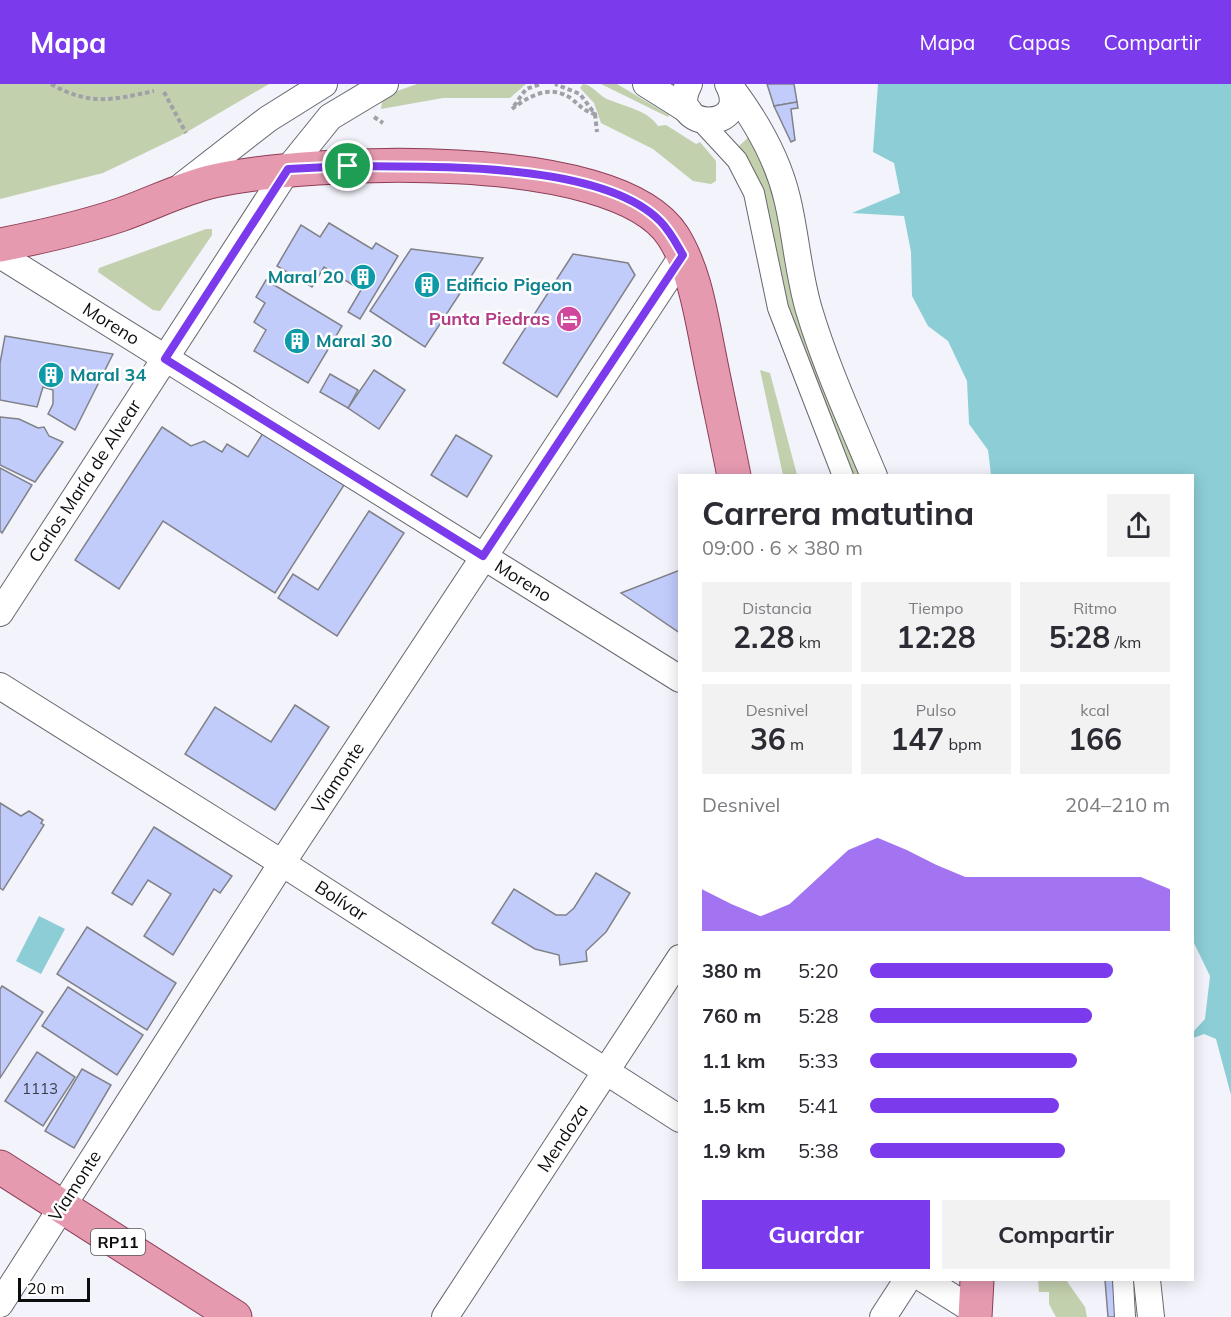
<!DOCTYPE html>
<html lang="es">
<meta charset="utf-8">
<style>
:root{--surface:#fff;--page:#f2f2f3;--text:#2b2b33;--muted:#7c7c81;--accent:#7c3aed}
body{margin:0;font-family:Mulish,sans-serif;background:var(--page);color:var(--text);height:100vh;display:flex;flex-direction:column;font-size:22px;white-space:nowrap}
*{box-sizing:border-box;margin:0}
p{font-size:20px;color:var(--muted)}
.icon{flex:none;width:33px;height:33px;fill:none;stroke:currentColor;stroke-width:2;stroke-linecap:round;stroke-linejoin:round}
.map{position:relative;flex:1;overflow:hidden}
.drawer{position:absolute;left:678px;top:390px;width:516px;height:807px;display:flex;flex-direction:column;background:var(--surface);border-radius:0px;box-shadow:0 3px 15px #0003}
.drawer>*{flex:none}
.scale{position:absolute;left:18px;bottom:15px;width:72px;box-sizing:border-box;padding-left:6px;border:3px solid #0c0d0f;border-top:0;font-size:16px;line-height:21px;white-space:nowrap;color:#0c0d0f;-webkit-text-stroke:4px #fff;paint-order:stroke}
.pin{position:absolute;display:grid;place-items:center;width:51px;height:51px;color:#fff;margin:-26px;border:3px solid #fff;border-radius:50%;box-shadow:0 2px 6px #0007}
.round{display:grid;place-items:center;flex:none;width:63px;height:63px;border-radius:0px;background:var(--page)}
.overview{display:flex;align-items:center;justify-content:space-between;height:102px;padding:0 24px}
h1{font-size:33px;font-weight:700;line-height:45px}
.metrics{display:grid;grid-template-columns:repeat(3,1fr);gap:9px;height:102px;padding:6px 24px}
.metrics div{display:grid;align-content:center;border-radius:0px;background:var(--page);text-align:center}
.metrics b{font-size:30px;font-weight:700}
.metrics small{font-size:16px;font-weight:400}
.metrics p{font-size:16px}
.chart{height:168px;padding:12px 24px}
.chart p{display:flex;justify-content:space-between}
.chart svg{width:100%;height:108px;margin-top:6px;fill:var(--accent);opacity:.7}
.cta{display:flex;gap:12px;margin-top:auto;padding:12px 24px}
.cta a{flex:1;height:69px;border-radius:0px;background:var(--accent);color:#fff;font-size:24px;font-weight:700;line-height:69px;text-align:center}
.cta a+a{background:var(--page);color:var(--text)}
ul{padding:0 24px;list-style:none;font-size:20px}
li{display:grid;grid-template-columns:96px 72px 1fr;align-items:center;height:45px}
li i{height:15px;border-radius:8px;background:var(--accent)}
header{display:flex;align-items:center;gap:36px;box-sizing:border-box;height:84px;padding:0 30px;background:var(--accent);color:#fff}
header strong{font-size:28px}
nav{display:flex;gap:33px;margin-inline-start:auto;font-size:21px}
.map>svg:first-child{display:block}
</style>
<header>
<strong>Mapa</strong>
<nav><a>Mapa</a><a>Capas</a><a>Compartir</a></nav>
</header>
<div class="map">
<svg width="1231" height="1233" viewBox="0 0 1231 1233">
<rect width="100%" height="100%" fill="#f2f3fb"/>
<g fill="#c3d0ae">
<path d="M0,0H269L180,52L103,89L0,115Z"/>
<path d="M417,0H526L510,14H443L381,25L383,12Z"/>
<path d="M583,0C593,1 598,11 607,15C623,22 648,26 658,42L666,41L696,60L700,58L716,77V97L711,100L693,97L653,65L601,39L594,19L580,4Z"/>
<path d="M601,0H617L669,31L668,33Z"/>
<path d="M752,50L765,75L865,391H854C833,338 806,284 790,228C773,171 771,114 739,62Z"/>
<path d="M206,145H212V151L160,227L153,226L98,188L99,184Z"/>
<path d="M760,286L770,289L797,391H783Z"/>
<path d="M1038,1196H1066L1085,1223L1087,1233H1056L1049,1220V1208H1039Z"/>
</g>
<g fill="#8dced6">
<path d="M878,0H1231V1011L1216,955L1204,950L1193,954V948L1205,935L1210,892L1192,855V392L991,391L988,366L969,340L967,297L948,257L928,242L912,212L911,168L904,132L852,129L900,109L894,79L873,68Z"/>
<path d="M39,832L65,845L41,890L16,877Z"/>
</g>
<g fill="#c2ccfb" stroke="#818289" stroke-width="1.5">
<path d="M767,0H794L797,18L774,22Z"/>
<path d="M797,18L798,24L791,25L795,56L791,58L774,22Z"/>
<path d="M329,139L372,165L376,159L398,172L360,235L348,228L361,206L324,183L312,203L277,182L301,141L320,153Z"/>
<path d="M411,165L483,174L425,263L370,227Z"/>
<path d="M573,170L628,179L635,191L557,313L503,279Z"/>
<path d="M266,196L342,242L308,299L254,267L266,246L254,238L265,219L256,213Z"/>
<path d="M5,252L113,270L75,346L48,330L53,320V306L43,303L37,323L0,316V279Z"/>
<path d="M374,286L405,306L379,345L348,324Z"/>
<path d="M330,290L358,306L348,324L320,308Z"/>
<path d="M0,333L19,335L38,344L44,343L49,352L63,358L35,398L0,381Z"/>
<path d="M162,343L191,362L204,357L222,368L227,360L248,373L263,349L344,401L275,509L163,437L119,505L75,476Z"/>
<path d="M456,351L492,372L467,413L431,391Z"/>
<path d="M0,384L32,401L2,449L0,447Z"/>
<path d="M369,427L404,449L337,552L278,514L293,490L318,506Z"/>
<path d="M680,486V549L621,509Z"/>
<path d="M295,621L329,643L275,726L185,670L215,623L271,658Z"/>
<path d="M0,719L21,732L29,727L43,736L41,739L44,741L3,806L0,804Z"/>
<path d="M154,743L232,792L220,809L214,805L173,871L144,852L171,810L148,796L132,821L112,809Z"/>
<path d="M596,789L630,809L606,848L586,867L587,877L560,881L559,871L535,865L492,839L514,805L556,831H566L574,824Z"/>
<path d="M87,843L176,899L147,946L57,890Z"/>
<path d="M2,902L43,928L0,994V905Z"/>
<path d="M68,903L143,951L117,991L42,942Z"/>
<path d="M37,968L75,993L43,1042L5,1017Z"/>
<path d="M82,985L111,1001L74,1064L45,1047Z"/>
<path d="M1105,1196H1116L1119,1233H1108Z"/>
</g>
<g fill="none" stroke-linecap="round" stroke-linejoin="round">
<g stroke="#67686e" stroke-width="22">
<g id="pedestrian">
<path d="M700,36L737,76L754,109L778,224L843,392"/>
<path d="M1123,1196L1125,1233"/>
</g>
</g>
<g stroke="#67686e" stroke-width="28">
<g id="minor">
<path d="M646,0L689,27"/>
<path d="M689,0C663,48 754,49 728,0"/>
<path d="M729,1C755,35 777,72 787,114C796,151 798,189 809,226C826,283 851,337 874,392"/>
<path d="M183,101L268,35L324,0"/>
<path d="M0,171L680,595"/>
<path d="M0,529L288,85L330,33L385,0"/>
<path d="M0,602L282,779L680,1035"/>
<path d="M925,1196L976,1228"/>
<path d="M1147,1196L1151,1233"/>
<path d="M0,1220L282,779L683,171"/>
<path d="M445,1233L680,874"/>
<path d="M883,1233L907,1196"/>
</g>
</g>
<g stroke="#8d3d55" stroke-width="35">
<g id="primary">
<path d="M0,161C41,153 81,144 120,131C152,120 182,104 214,97C309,76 615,62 673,152C695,187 701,231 709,270C717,311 726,351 734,392"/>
<path d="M0,1083L235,1233"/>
<path d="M975,1233L977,1196"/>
</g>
</g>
<g stroke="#a0a1a7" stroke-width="4" stroke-dasharray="4.5 3" stroke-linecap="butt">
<path d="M51,0C90,22 112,16 154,7"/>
<path d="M164,8L186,49"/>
<path d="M514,22L526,5L541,0"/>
<path d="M512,25C530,11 551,0 572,15C580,22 584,27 595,30L580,10L555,0"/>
<path d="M595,30L597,48"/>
<path d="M374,33L383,39"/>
</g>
<use href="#pedestrian" stroke="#fff" stroke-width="20"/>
<use href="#minor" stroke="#fff" stroke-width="26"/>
<use href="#primary" stroke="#e59ab0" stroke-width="33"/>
</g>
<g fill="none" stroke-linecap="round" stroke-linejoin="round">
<g stroke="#fff" stroke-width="12">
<path id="route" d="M348,82C429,83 601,77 660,137C670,147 676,159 683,171L483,472L165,275L288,85Z"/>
</g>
<use href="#route" stroke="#7c3aed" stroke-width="8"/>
</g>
<defs>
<g id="building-disc" transform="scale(1.35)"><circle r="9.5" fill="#0f9aa8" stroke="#fff"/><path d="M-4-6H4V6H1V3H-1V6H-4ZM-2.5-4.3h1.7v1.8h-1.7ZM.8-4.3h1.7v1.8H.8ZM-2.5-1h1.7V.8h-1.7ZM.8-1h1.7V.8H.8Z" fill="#fff"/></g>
<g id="hotel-disc" transform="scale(1.35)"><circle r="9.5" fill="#d1479c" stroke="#fff"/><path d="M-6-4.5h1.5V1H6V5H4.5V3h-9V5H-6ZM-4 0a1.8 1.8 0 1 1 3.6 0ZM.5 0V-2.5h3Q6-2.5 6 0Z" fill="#fff"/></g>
</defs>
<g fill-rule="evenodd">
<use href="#building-disc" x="363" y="193"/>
<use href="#building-disc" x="427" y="201"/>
<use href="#hotel-disc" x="569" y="235"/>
<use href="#building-disc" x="297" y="257"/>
<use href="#building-disc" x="51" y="291"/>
</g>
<g text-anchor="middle" stroke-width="5" stroke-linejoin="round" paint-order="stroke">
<g font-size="15" fill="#3a3d4a">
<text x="40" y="1010">1113</text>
</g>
<rect fill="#fff" stroke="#555657" stroke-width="1.5" x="91" y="1145" width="54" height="26" rx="4.5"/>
<g font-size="16" font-weight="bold" fill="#0c0d0f">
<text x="118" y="1164">RP11</text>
</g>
<g font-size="18" font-weight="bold" fill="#0d838f" stroke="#fff" text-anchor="start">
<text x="344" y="199" text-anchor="end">Maral 20</text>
<text x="446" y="207">Edificio Pigeon</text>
<text x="316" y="263">Maral 30</text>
<text x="70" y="297">Maral 34</text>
</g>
<g font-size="18" font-weight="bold" fill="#b23c85" stroke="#fff" text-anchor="end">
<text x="550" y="241">Punta Piedras</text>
</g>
<g font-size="18" fill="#0c0d0f" stroke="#fff">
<text transform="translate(111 240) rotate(32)" y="6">Moreno</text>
<text transform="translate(85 397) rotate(-57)" y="6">Carlos María de Alvear</text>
<text transform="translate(523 497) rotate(32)" y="6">Moreno</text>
<text transform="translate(338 694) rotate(-57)" y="6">Viamonte</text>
<text transform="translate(341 817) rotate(33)" y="6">Bolívar</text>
<text transform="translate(563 1054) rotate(-57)" y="6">Mendoza</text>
<text transform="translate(75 1102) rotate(-57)" y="6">Viamonte</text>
</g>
</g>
</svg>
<div class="scale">20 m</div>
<div class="pin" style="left:348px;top:82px;background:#1e9e55"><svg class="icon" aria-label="arrive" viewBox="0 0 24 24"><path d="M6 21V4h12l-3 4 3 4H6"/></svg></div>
<section class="drawer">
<div class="overview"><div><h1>Carrera matutina</h1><p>09:00 · 6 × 380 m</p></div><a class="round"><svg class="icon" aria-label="share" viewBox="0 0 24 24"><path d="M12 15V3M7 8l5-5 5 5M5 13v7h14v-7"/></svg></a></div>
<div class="metrics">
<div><p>Distancia</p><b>2.28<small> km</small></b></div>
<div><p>Tiempo</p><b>12:28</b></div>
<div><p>Ritmo</p><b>5:28<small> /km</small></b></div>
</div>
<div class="metrics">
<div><p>Desnivel</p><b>36<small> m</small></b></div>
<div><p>Pulso</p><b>147<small> bpm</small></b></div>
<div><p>kcal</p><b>166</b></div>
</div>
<div class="chart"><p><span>Desnivel</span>204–210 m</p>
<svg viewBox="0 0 160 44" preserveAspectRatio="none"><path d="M0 44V27L10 33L20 38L30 33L40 22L50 11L60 6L70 11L80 17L90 22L100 22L110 22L120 22L130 22L140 22L150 22L160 27V44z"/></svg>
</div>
<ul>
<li><b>380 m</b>5:20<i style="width:81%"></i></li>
<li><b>760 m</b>5:28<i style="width:74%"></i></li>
<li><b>1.1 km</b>5:33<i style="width:69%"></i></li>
<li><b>1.5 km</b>5:41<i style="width:63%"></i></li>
<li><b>1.9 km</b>5:38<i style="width:65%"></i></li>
</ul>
<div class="cta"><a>Guardar</a><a>Compartir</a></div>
</section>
</div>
